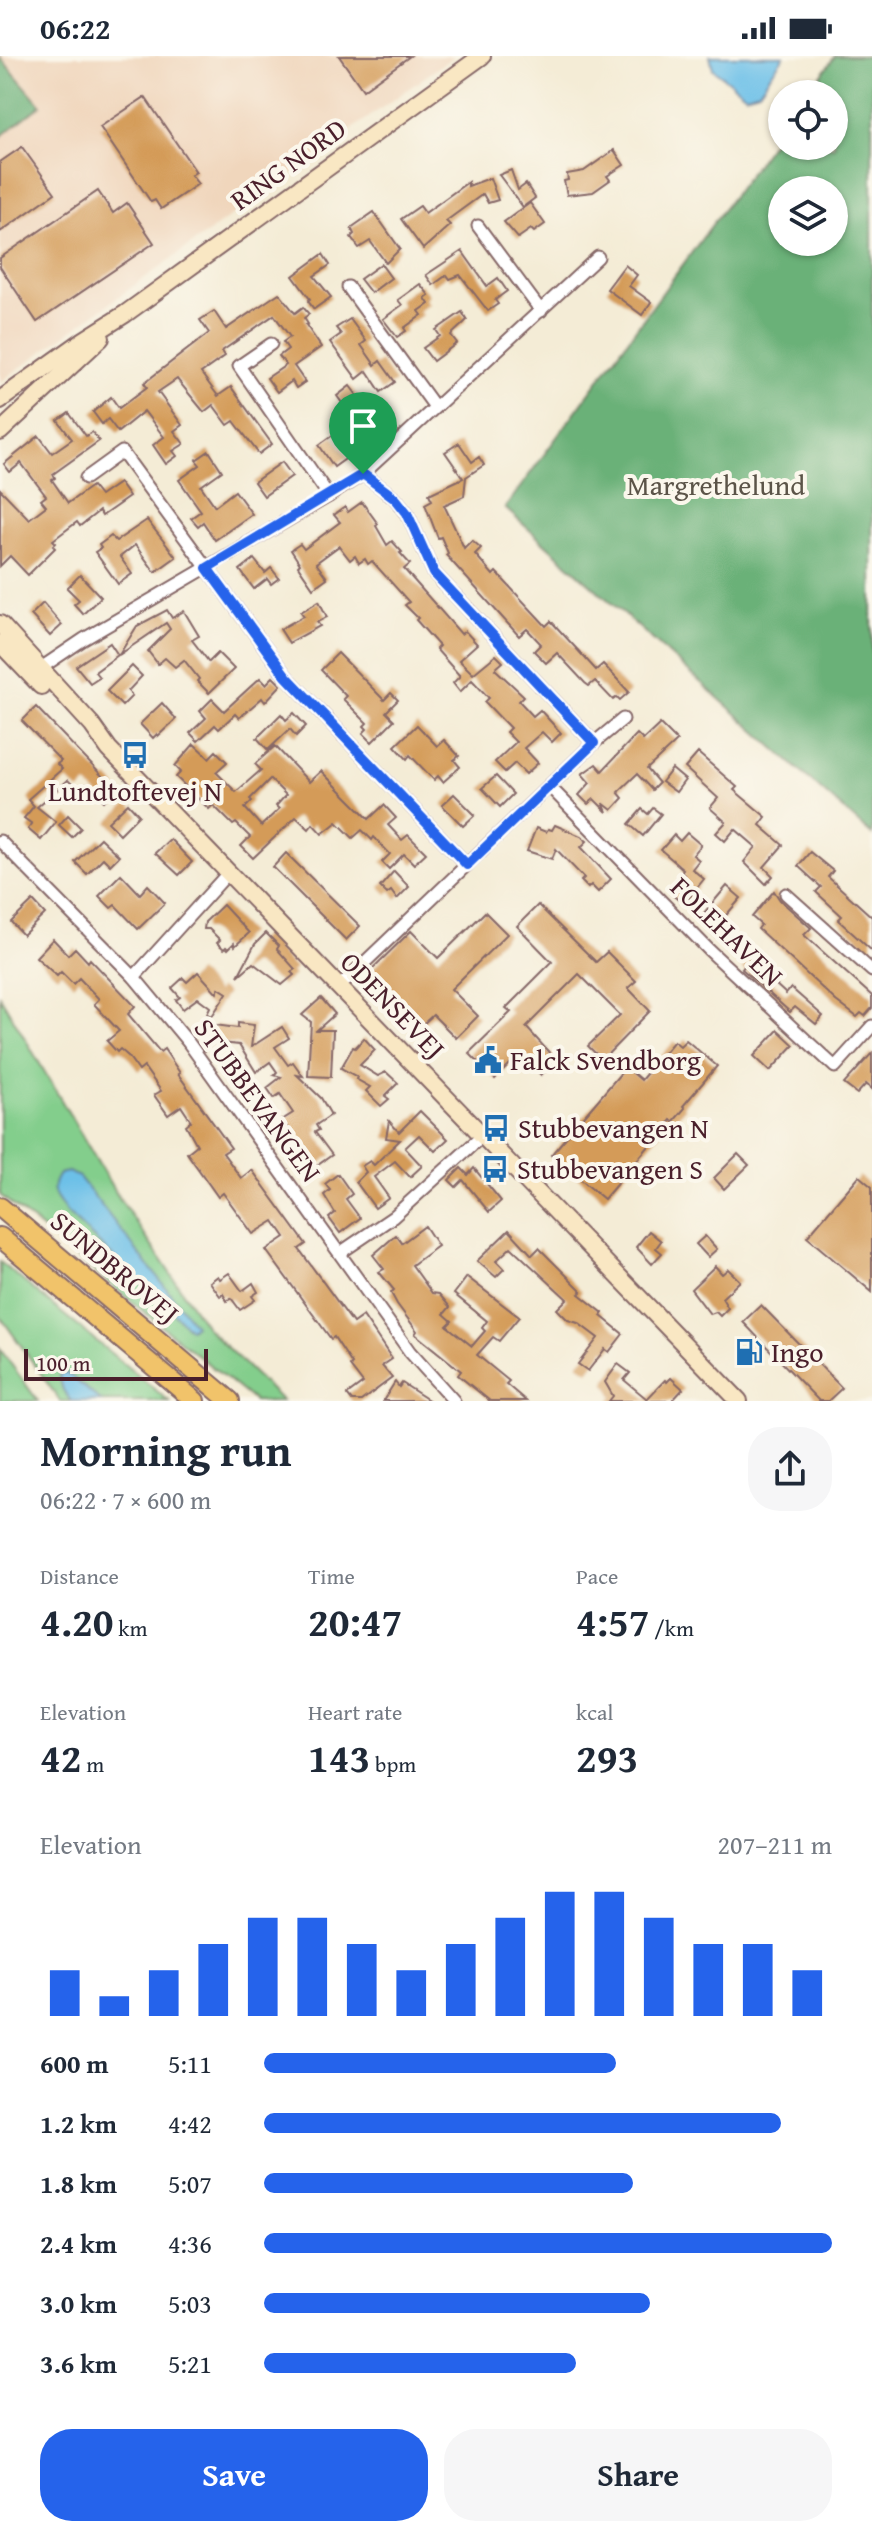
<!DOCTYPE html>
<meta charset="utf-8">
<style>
:root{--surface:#fff;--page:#f6f6f7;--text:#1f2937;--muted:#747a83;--accent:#2563eb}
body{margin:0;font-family:"Gentium Book Plus",serif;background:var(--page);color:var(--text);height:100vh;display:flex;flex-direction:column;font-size:30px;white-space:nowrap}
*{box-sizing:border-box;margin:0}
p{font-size:26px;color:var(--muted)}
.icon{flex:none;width:44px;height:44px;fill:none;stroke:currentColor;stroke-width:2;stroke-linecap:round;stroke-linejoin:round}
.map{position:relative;height:1345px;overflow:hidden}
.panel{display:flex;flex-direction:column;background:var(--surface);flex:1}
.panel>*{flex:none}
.controls{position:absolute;left:768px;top:24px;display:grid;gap:16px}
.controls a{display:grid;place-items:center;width:80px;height:80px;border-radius:50%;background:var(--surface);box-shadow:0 2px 6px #0004;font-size:40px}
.scale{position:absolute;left:24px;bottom:20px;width:184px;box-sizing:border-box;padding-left:8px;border:4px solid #4a1f2b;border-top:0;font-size:22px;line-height:28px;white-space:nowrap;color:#4a1f2b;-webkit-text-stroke:6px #fbf7ec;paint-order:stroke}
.pin{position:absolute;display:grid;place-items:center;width:68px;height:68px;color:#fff;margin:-82px -34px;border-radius:50% 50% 50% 0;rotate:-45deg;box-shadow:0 0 8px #0007}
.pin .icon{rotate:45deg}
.round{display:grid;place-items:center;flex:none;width:84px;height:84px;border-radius:32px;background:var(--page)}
.overview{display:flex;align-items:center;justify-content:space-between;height:136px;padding:0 40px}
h1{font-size:44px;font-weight:800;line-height:60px}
.stats{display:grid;grid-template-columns:repeat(3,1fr);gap:12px;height:136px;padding:8px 40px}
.stats div{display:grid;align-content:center}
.stats b{font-size:40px;font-weight:800}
.stats small{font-size:22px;font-weight:400}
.stats p{font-size:22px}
.chart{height:224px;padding:16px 40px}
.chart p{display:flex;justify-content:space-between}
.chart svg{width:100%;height:144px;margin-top:8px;stroke:var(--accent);stroke-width:6}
.button{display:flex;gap:16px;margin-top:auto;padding:16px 40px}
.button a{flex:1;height:92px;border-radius:32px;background:var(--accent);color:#fff;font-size:32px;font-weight:800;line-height:92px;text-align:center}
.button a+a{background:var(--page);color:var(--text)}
ul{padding:0 40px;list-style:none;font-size:26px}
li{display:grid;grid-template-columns:128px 96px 1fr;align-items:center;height:60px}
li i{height:20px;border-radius:10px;background:var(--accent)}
.status{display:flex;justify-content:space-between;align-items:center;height:56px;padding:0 40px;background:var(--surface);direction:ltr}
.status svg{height:22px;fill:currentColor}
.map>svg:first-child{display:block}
</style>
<div class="status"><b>06:22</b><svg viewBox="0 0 49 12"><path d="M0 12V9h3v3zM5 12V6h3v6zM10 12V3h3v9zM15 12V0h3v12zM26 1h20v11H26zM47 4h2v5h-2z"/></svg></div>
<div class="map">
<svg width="872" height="1345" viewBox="0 0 872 1345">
<rect width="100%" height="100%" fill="#fbf7ec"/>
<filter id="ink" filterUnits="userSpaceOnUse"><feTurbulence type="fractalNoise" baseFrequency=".0125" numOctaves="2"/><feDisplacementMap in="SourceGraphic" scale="16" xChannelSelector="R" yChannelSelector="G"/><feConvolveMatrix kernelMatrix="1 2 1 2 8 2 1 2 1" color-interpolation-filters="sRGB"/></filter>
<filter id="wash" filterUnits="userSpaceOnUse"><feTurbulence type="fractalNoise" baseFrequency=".006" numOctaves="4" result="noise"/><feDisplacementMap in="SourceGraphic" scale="32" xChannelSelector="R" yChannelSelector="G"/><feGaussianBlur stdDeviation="1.8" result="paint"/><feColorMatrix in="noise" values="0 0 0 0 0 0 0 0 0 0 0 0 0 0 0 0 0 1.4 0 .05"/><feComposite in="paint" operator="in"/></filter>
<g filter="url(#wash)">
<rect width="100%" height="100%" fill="#f4ecd6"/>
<path fill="#f0d6bc" d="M0,0H454L0,326Z"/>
<g fill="#83ce8c" stroke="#66765c" stroke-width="2">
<path d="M0,940L114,1134L207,1272L282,1345H254L0,1139Z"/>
<path d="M0,1206L169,1345H60L0,1260Z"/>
<path d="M0,1293L38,1345H0Z"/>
</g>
<g fill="#6ab178" stroke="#5a6852" stroke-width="2" fill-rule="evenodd">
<path d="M835,0H872V779L505,452L782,73V90H834V38H808ZM834,134V186H782V134Z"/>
<path d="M0,1L41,49L0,81Z"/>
</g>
<g fill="#6cc0e8" stroke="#5b708a" stroke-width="2">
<path d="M710,0H784L759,35L746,39L713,13Z"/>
<path d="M68,1116L79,1121L195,1269L190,1273L67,1157C57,1143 47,1135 59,1118Z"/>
<path d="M62,1317H67L101,1345H71L63,1334L59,1319Z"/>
</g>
<g id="blocks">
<g fill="#d49b58" fill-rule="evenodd">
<path d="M339,0H410L363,34Z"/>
<path d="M145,41L196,116L191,119L198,128L161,153L155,144L151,146L100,71Z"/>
<path d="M22,91L55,137L0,176V106Z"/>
<path d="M614,94L624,109L607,120L610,124L593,136L567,139L564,125L568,124L567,118L584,115Z"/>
<path d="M511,114L518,134L526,128L535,142L523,151L499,119Z"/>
<path d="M490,122L498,144L488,147L483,138L446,165L450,169L423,193L401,163L420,150L425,157L468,126V130Z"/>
<path d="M98,135L113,157L127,147L154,187L37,266L0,211V202Z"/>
<path d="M530,147L545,168L534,176L531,173L518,182L504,166Z"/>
<path d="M374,156L400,193L386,207L370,185L359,192L351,181L354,178L351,172Z"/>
<path d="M462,195L487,230L498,222L507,235L495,244L498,248L488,255L460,219L450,223L447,219L433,229L426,219Z"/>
<path d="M323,198L330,209L314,220L331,241L314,253L308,245L310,243L293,220Z"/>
<path d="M381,208L391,222L371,237L360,223Z"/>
<path d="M625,209L637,219L629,230L651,246L642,259L607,233Z"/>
<path d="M420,228L429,239L425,242L429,248L419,255L422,259L404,272L406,275L397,281L383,263L402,249L398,244Z"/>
<path d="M279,237L295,257L303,251L309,258L304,262L308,268L306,269L321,291L294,310L305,326L296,332L292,325L277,336L267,322L286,309L279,300L288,293L283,286L290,281L274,259L222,295L225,300L201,317L218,340L231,331L272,388L259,398L234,365L228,369L213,349L204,356L177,323L158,336L182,369L174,375L184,388L173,395L177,400L166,408L153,389L164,381L144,355L118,376L108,363L102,368L93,356L111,341L119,352L147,331L144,327L209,277L200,264L214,255L226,273Z"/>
<path d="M462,256L467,264L451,279L457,287L433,305L423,292L440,280L436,274Z"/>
<path d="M350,263L366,285L361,289L375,309L380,305L395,326L381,336L367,315L357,323L330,286L341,278L336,272Z"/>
<path d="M350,330L370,356L356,366L337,340Z"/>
<path d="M69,357L86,380L92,376L99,385L53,418L55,422L52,424L68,447L92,430L100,440L119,427L129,441L102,460L99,455L80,470L77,466L53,484L56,487L53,490L55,492L28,519L10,500L0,510V433L29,463L46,450L41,444L46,440L21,407L10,416L4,408L39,380L52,397L72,383L58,365Z"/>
<path d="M333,379L348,401L334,411L319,389Z"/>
<path d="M459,387L472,406L479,401L484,409L466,421L464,440L444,449L464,492L472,484L481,492L475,498L493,519L496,516L546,570L551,565L596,614L603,608L629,636L620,644L617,641L613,644L595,625L589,630L585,627L557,597L546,607L534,595L541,588L527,573L519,580L446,499L448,497L441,481L438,482L425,448L432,444L429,438L463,422L445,396Z"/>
<path d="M209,395L222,415L201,430L215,450L235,435L252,458L215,484L203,466L198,470L191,462L201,455L179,424L200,409L196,404Z"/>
<path d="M282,406L292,420L264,440L254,426Z"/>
<path d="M362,446L378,468L376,470L387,489L392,485L402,496L400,497L410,508L404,513L461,578L465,575L477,588L459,604L473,618L496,599L503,606L495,613L524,640L519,645L533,660L540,654L561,677L552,686L542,676L524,692L538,707L526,718L515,707L505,716L495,706L516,686L506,676L510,672L485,646L489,642L472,624L460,636L453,627L460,620L436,593L439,590L416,564L418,562L405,549L409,546L372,505L368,508L365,503L359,507L355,500L350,504L339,490L316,507L327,522L313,532L298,510L300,508L291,494L300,488L304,493L340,466L334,459L345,451L348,456Z"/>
<path d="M147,464L176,501L155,516L135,489L120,501L132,518L118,528L95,496L101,492L99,489L111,480L116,485Z"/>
<path d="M254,503L265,517L271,512L279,522L271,528L267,523L254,533L240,514Z"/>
<path d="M80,519L101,541L83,558L74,548L79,544L67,532Z"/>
<path d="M319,545L327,561L317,566L320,570L289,587L280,573L304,560L301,556Z"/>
<path d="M43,547L62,569L50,580L31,559Z"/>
<path d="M167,554L172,562L184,555L199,580L192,584L209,606L218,597L234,613L209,637L197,625L199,623L184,604L175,611L165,602L158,608L148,595L170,573L166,567L119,599L137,570Z"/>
<path d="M110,587L118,599L95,616L99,621L90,627L76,610Z"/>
<path d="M338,597L384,644L391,637L398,644L386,656L394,664L372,686L363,677L367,673L364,670L367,667L343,643L346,640L321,614Z"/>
<path d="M132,610L142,620L128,635L132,640L122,650L107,635Z"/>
<path d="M273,621L281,629L265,646L262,642L239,662L235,658L219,673L215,669L198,685L190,677L206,662L200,655L212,643L224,655L260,622L266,628Z"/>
<path d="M162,647L176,663L158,680L157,678L153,682L140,668Z"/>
<path d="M36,651L106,724L108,722L117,731L104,745L87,728L79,735L68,724L37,751L56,766L41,784L28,773L32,768L24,762L34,750L28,743L62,713L57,708L61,705L22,665Z"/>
<path d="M294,657L306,670L296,680L290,673L268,694L257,682L281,658L286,664Z"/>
<path d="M660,668L677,685L647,713L659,727L652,734L637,718L618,736L623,742L612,754L603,747L607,756L594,743L588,748L579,739L590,727L582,718L596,708L602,715L637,678L643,684Z"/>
<path d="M417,669L437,690L444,684L459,700L454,704L460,711L443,726L438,720L434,724L410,699L407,703L395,690Z"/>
<path d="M194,688L209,702L216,695L227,706L216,716L236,736L261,714L255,708L275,690L309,726L321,715L369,763L384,749L396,762L388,769L402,784L408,779L426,797L414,808L404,798L389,813L382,806L390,798L374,781L372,784L362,774L353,782L337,766L322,778L313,768L309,773L296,761L253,802L241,790L250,781L236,767L233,769L213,749L209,753L176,721L181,716L175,710ZM270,723L286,739L276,750L279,753L261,770L245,752L252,745L250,743Z"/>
<path d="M698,697L737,731L734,734L766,761L760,769L783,789L764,811L773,820L766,828L744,806L756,791L735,773L725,785L716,777L726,766L710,752L718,742L685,712Z"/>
<path d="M672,713L685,724L676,736L662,726Z"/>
<path d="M496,720L513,738L500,751L482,732Z"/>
<path d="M454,738L475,759L463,770L442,749Z"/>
<path d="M128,747L139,759L120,778L108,766Z"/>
<path d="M653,752L661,758L643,780L629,768L642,753L648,758Z"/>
<path d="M68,759L81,772L72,781L59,769Z"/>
<path d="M555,769L581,780L587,785L581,791L611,823L598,836L591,829L588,832L581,825L584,822L556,793L552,803L527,795L536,772L546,776L548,773L552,774Z"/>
<path d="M687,777L701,789L693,799L699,804L692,813L704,823L688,843L685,841L681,846L670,837L685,820L681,816L683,813L661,794L674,779L680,785Z"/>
<path d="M100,782L119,800L110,809L103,802L87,818L75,806Z"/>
<path d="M170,783L192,806L179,819L155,797Z"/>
<path d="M810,796L833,815L828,821L872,861V895L838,864L842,860L816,836L821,831L798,810Z"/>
<path d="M286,797L360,870L346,884L273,811Z"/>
<path d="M394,815L409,831L397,843L391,835L387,838L380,831Z"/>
<path d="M121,818L140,838L148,829L165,847L138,873L115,849L111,852L99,840Z"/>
<path d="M727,830L741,842L721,865L729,872L720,884L709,875L716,867L704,857Z"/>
<path d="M774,835L780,844L811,872L804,879L872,940V952L865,960L861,957L857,961L836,945L758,873L761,869L752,861Z"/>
<path d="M33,845L45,858L23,879L11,866Z"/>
<path d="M223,849L249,877L235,890L234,887L228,893L226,891L224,893L217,887L220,884L209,873H204L205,866Z"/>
<path d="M538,849L596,906L607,896L636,925L628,932L650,955L602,1004L588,990L620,959L579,918L526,971L556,1004L541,1019L520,998L495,1023L469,997L511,956L506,952L552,906L517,870Z"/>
<path d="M485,856L507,878L451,933L478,960L456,982L433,959L423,968L370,915L411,875L438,902Z"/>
<path d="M266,877L279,890L277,893L295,913L291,916L294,919L282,929L253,907L238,920L255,888Z"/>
<path d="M53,883L68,899L75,892L88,906L90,903L135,950L128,958L160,996L164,993L180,1017L178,1018L231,1092L223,1097L241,1122L252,1114L306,1188L299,1193L353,1267L363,1260L374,1276L392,1303L382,1310L392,1322L361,1345H352L347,1339L363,1327L350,1310L352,1308L334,1281L331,1283L266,1194L285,1181L274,1165L253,1178L223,1137L218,1141L187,1097L197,1089L186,1069L191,1065L181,1050L168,1059L154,1039L161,1035L144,1011L139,1015L128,1000L120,993L117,996L107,985L119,975L94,948L99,943L79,922L73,928L61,916L57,920L36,901Z"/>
<path d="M749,904L786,938L791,932L823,960L816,968L795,951L790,956L742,913Z"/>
<path d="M198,916L217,937L219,932L227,937L212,960L207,957L210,951L198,942L183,953L176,944L180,941L172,932L183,922L187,926Z"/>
<path d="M321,942L335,958L317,974H333L331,1021L308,1020L311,966L302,959Z"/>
<path d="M238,967L254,969L251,991L282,971L289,982L275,991L288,1009L293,1006L303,1020L297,1019L321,1042L331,1059L316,1069L319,1074L315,1076L332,1099L305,1118L294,1103L299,1099L291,1088L288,1087L290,1076L282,1064L293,1057L280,1038L274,1042L267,1032L281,1021L274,1019L277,1016L270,1006L256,1016L239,989L213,986L215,969L238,972Z"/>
<path d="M778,974L794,989L770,1015L754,1000Z"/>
<path d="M364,982L375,994L360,1009L378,1020L386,1016L398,1027L385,1040L389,1043L381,1050L366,1035L370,1031L356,1023L357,1021L341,1012L353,991L355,992Z"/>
<path d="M686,984L717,1010L683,1050L685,1052L673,1066L671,1064L604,1143L551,1099L626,1011L641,1024L674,985L680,990Z"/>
<path d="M872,997V1033L866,1028L857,1038L844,1028Z"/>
<path d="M420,1055L448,1083L435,1095L419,1079L405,1092L422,1110L410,1121L395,1105L374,1121L389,1142L375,1152L356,1126L366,1116L362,1110L370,1105L374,1109L400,1084L386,1082L389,1065L399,1076Z"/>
<path d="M738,1098L749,1109L724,1133L714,1122Z"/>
<path d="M461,1112L468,1119L474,1112L501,1145L489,1156L463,1124L456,1131L449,1124Z"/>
<path d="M338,1118L352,1138L346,1143L360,1162L340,1177L329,1162L335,1157L324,1139L330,1134L325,1128Z"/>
<path d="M859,1120L872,1131V1236L807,1181Z"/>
<path d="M425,1170L438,1190L412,1209L432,1237L439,1238L450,1251L444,1258L452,1265L447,1270L472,1290L485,1275L482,1272L487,1265L454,1238L467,1221L519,1261L499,1285L493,1281L477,1299L509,1325L506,1328L526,1345H490L458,1319L461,1315L415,1278L417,1275L397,1248L391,1237L394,1234L379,1216L384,1213L373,1199L396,1179L402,1187Z"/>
<path d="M509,1174L532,1199L539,1192L582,1235L579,1238L603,1257L601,1260L623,1278L609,1296L605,1293L588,1315L578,1308L598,1282L578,1267L568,1264L557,1253L567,1243L511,1191L496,1205L504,1213L496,1221L477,1205Z"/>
<path d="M649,1175L661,1185L656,1192L662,1197L652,1208L636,1191Z"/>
<path d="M705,1180L717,1193L708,1201L696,1188Z"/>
<path d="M715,1210L722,1218L728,1213L740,1225L722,1242L728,1252L720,1260L716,1256L710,1258L691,1233Z"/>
<path d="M229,1217L242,1235L253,1227L258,1236L252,1240L255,1244L240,1254L231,1242L227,1245L223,1238L220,1240L210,1226L218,1220L220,1223Z"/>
<path d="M761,1249L842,1332L828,1345H819L743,1266Z"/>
<path d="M618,1308L630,1317L624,1324L647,1343L665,1324L667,1326L671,1322L683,1333L672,1345H609L613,1340L605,1326Z"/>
<path d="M395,1326L399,1331L402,1327L430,1345H383Z"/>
</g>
</g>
</g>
<g filter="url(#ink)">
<use href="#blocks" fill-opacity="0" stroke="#866767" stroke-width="2"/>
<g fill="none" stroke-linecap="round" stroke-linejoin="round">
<g stroke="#866767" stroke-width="15">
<g id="street">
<path d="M478,170L541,255"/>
<path d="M348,231L435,351"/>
<path d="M271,288L239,310L329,440"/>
<path d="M363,418L395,442L407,457L434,517L594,687"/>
<path d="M86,422L122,396L286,620L467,809"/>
<path d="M35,616L84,583L329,440L363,418L598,201"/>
<path d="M549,730L709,894L835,1011L872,970"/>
<path d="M0,785L134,921L188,986L410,1296L454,1345"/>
<path d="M786,838L872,915"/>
<path d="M134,921L229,816"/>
<path d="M339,931L594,687L623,663"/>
<path d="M340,1197L393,1161L482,1080"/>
</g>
</g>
<g stroke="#866767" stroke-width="20">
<g id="secondary">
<path d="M0,344L84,284L125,258L482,0"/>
<path d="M0,376L101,282"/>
<path d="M0,568L92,669L109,693L739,1345"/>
<path d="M0,587L41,630"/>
</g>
</g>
<g stroke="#866767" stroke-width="22">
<g id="primary">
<path d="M0,1151L230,1345"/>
<path d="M0,1181L195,1345"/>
</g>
</g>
<use href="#street" stroke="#fff" stroke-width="11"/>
<use href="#secondary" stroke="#f9e7c3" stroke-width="16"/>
<use href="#primary" stroke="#f1c36a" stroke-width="18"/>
</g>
</g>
<g fill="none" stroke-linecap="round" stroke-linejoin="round" filter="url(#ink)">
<g stroke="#fff" stroke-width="16">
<path id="route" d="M363,418L395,442L407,457L434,517L594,687L467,809L286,620L207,512Z"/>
</g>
<use href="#route" stroke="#2563eb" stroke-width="10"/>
</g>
<defs>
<g id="bus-bare" transform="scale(2.16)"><path d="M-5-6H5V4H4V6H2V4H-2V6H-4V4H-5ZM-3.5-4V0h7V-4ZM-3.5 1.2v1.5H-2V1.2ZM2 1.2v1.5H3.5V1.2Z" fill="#1f6fb2" stroke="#fbf7ec" stroke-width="2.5" paint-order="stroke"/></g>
<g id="civic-bare" transform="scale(2.16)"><path d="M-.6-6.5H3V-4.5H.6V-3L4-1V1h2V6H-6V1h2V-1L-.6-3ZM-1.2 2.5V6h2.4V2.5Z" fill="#1f6fb2" stroke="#fbf7ec" stroke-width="2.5" paint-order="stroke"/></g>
<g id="fuel-bare" transform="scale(2.16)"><path d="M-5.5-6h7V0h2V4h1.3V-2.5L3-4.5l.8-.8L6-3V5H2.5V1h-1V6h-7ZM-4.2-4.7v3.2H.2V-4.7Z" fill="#1f6fb2" stroke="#fbf7ec" stroke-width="2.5" paint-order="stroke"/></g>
</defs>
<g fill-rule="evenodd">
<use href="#bus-bare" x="135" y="699"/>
<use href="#civic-bare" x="488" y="1004"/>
<use href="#bus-bare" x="496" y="1072"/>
<use href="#bus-bare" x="495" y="1113"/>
<use href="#fuel-bare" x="749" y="1296"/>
</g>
<g text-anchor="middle" stroke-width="8" stroke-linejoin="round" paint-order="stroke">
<g font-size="28" fill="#4a1f2b" stroke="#fbf7ec">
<text transform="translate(288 108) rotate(-36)" y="10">RING NORD</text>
<text transform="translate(727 875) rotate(44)" y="10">FOLEHAVEN</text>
<text transform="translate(393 949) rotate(46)" y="10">ODENSEVEJ</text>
<text transform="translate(258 1044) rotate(54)" y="10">STUBBEVANGEN</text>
<text transform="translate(115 1211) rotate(40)" y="10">SUNDBROVEJ</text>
</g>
<g font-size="28" fill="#5b5448" stroke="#fbf7ec">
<text x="716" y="439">Margrethelund</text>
</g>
<g font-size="28" fill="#4a1f2b" stroke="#fbf7ec" text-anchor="start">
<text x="135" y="745" text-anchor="middle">Lundtoftevej N</text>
<text x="510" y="1014">Falck Svendborg</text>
<text x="518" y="1082">Stubbevangen N</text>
<text x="517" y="1123">Stubbevangen S</text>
<text x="771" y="1306">Ingo</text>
</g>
</g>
</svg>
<div class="controls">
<a><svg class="icon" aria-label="locate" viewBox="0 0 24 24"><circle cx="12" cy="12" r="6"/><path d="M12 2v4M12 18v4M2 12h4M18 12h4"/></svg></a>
<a><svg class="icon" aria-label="layers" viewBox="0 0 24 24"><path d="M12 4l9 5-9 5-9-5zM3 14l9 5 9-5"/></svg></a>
</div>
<div class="scale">100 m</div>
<div class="pin" style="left:363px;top:418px;background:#1e9e55"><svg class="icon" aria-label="arrive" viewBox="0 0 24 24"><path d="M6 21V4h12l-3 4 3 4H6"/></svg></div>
</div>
<section class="panel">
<div class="overview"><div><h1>Morning run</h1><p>06:22 · 7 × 600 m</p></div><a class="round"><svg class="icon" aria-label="share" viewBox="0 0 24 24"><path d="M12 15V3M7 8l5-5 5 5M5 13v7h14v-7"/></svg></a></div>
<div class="stats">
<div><p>Distance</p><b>4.20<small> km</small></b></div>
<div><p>Time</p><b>20:47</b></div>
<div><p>Pace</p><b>4:57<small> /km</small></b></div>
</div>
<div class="stats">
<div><p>Elevation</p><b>42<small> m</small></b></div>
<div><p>Heart rate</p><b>143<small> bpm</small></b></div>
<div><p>kcal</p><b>293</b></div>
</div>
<div class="chart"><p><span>Elevation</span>207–211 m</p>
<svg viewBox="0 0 160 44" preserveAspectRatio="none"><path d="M5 44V30M15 44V38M25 44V30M35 44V22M45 44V14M55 44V14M65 44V22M75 44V30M85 44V22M95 44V14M105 44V6M115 44V6M125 44V14M135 44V22M145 44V22M155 44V30"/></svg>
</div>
<ul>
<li><b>600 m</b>5:11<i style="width:62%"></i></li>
<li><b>1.2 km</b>4:42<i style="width:91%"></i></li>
<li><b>1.8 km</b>5:07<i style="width:65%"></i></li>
<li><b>2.4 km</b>4:36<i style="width:100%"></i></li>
<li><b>3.0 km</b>5:03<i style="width:68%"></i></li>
<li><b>3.6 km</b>5:21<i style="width:55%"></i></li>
</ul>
<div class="button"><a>Save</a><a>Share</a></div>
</section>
